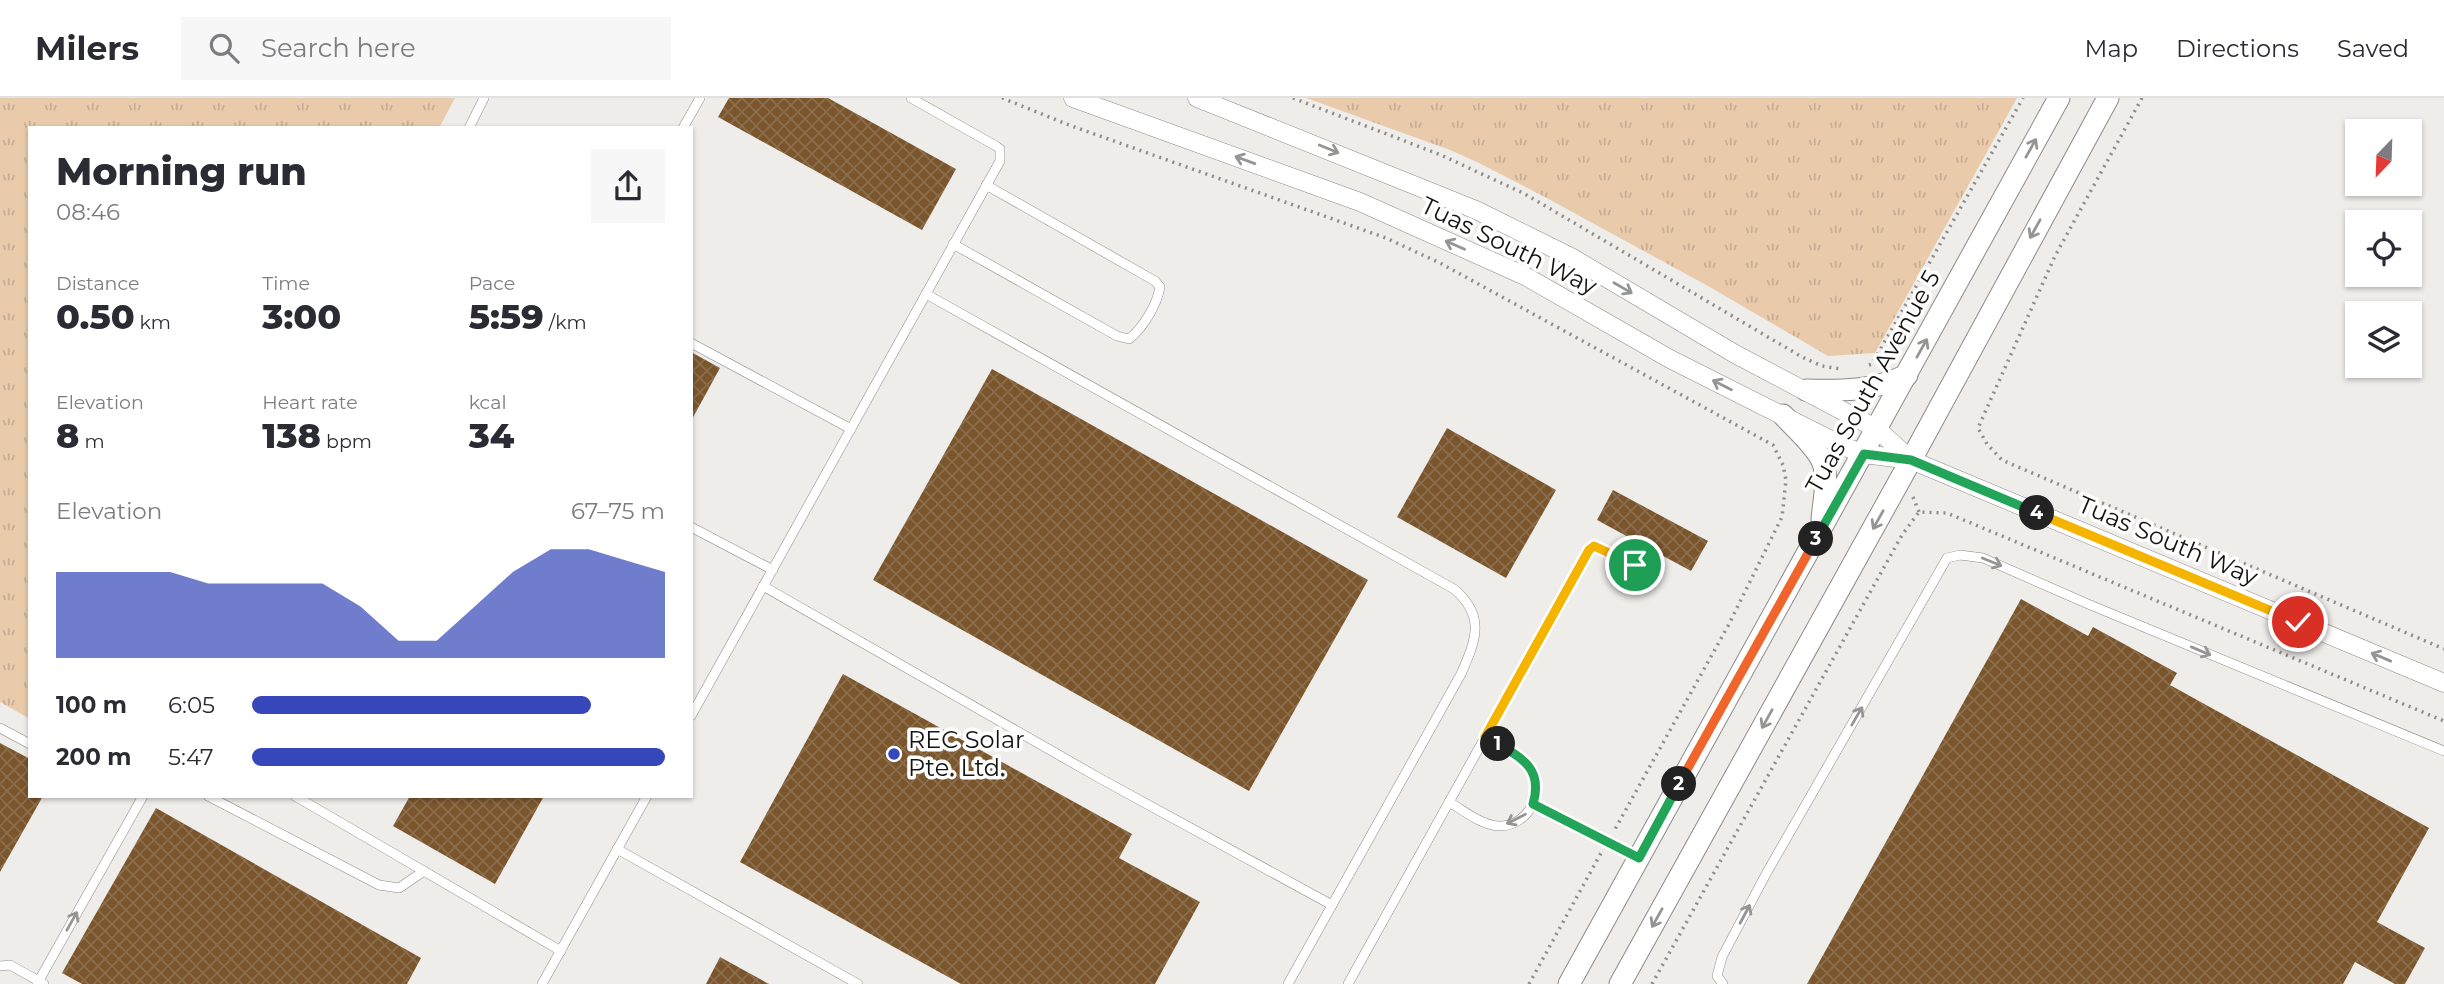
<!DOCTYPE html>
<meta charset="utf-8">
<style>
:root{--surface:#fff;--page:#f7f7f7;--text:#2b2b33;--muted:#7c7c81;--line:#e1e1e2;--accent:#3547b9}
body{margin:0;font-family:Montserrat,sans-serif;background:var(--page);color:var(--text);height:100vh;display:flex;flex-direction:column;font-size:26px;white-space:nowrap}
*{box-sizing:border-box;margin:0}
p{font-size:23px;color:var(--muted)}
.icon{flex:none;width:38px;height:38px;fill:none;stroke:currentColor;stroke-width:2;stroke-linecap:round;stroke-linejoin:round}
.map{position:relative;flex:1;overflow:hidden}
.sheet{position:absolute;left:28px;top:28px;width:665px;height:672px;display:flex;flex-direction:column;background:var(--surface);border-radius:0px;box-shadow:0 2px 5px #0004}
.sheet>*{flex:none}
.needle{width:46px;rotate:203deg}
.buttons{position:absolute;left:2345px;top:21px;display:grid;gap:14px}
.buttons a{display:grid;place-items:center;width:77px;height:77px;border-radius:0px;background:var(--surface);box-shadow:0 2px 5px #0004;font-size:35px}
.pin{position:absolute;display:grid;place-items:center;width:60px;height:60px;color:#fff;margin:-30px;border:4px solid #fff;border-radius:50%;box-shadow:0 2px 7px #0007}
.km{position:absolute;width:35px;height:35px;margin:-18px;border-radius:50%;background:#222;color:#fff;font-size:19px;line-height:35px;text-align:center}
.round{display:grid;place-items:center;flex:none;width:74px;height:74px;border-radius:0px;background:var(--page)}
.head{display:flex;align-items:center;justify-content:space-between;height:119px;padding:0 28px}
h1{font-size:38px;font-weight:800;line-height:52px}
.stats{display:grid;grid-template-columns:repeat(3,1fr);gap:10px;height:119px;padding:7px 28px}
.stats div{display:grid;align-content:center}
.stats b{font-size:35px;font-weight:800}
.stats small{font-size:19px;font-weight:400}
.stats p{font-size:19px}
.chart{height:196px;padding:14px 28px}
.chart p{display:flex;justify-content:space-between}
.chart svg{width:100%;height:126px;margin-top:7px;fill:var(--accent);opacity:.7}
ul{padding:0 28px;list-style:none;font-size:23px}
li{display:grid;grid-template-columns:112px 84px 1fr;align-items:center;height:52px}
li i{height:18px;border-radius:9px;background:var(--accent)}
header{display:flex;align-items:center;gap:42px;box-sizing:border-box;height:98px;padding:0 35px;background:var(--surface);border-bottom:2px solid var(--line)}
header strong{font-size:33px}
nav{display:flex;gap:38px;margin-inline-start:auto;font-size:24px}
.search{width:490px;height:63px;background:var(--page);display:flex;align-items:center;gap:18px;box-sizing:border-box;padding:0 24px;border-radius:0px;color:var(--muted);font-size:26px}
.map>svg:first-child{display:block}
</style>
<header>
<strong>Milers</strong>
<div class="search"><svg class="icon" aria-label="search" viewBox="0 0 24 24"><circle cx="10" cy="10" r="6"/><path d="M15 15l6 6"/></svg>Search here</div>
<nav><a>Map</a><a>Directions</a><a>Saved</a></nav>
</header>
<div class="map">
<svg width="2444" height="886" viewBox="0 0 2444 886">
<defs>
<pattern id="grass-tufts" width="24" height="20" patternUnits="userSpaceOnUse" patternTransform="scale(1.75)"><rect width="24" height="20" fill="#e9cbac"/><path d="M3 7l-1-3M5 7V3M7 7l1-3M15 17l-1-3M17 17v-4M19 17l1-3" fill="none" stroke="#c7ad93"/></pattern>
<pattern id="building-cross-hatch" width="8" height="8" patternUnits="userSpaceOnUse" patternTransform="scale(1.75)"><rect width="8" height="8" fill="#7b552b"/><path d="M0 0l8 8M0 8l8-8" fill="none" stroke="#8a6e4e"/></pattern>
</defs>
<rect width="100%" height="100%" fill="#efedea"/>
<g fill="url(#grass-tufts)">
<path d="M0,0H455L439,30H30V621L0,604Z"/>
<path d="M1306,0H2017L1875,255L1828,258L1708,188L1541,97L1479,65L1450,52Z"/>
</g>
<g fill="url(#building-cross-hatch)">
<path d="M729,0H828L956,71L922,132L718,19Z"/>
<path d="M691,254L720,270L691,323Z"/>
<path d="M992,271L1368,482L1249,693L873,482Z"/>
<path d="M1447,330L1556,392L1506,480L1397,419Z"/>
<path d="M1613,392L1708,443L1691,473L1597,422Z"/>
<path d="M2021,501L2088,538L2093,529L2177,575L2170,587L2429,730L2377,824L2425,850L2405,886H2395L2355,864L2343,886H1807Z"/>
<path d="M843,576L1132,736L1119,760L1200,804L1155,886H961L740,764Z"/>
<path d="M0,645L30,661V698H43L0,774Z"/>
<path d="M410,698H544L495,786L393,728Z"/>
<path d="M156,710L421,860L407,886H82L62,875Z"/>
<path d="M720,859L769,886H706Z"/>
</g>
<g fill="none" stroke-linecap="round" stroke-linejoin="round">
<g stroke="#8d8a88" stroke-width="10">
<g id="service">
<path d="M469,30L484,0"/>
<path d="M683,30L700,0"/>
<path d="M953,146L1117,238L1129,241C1143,230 1157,207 1160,189L1155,183L986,87"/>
<path d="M926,196L1454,491C1486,518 1476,542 1461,576L1288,886"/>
<path d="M691,245L851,331"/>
<path d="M691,429L773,472"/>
<path d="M763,488L1101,681L1332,807"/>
<path d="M691,618L1000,63V51L996,48L911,0"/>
<path d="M0,630L30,646"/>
<path d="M208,698L379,787L399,790L424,773"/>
<path d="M295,698L561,853"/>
<path d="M1449,704C1463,712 1481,727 1498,728C1531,729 1548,689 1527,665C1516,654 1498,647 1485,639"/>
<path d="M1533,706L1637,760"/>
<path d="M617,751L858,886"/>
<path d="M0,868L10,867L44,886"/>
<path d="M37,886L143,698"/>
<path d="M542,886L647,698"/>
<path d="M1348,886L1589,452L1594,448L1635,467"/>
<path d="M1723,886L1717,878L1722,859L1766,776L1947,460L1960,457L1983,460L2088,506L2444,653"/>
</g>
</g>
<g stroke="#8d8a88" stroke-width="19">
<g id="minor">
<path d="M1073,0L1360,104L1525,178L1670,261L1843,348L1864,356L1911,362L2444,585"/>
<path d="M1197,0L1476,112L1571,159L1735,256L1877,331L1911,362"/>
</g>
</g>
<g stroke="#8d8a88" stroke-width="23">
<g id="tertiary">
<path d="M1806,292C1841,293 1874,293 1907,277"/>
<path d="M1783,317C1795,330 1817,349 1823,365C1829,382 1823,405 1822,422"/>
<path d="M1569,886L2059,0"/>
<path d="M1620,886L1911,362L2108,0"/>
</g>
</g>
<g stroke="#8e8c8a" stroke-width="3.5" stroke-dasharray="2 5" stroke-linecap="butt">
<path d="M1002,0L1069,27L1386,140L1440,165L1773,347L1783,367L1786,382L1782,419L1728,528L1614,733"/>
<path d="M1293,0L1441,57L1525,96L1802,259L1822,268L1841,271"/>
<path d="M2142,0L2055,158L1978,330L1987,346L2002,362L2444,551"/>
<path d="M1869,267L1872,266L2023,0"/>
<path d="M1913,399L1919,414"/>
<path d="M1529,886L1601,755"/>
<path d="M1652,886L1902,437L1919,414L1947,415L2444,623"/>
</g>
<use href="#service" stroke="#fff" stroke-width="9"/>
<use href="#minor" stroke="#fff" stroke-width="18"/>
<use href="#tertiary" stroke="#fff" stroke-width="21"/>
</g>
<defs><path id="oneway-shaft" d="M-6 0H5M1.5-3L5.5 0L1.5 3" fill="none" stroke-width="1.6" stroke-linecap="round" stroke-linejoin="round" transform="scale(1.75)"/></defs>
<g stroke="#959594">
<use href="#oneway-shaft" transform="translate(2031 50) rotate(-61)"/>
<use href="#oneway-shaft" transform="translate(1329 51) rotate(22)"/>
<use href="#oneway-shaft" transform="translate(1245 62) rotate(-160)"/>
<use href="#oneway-shaft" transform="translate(2035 131) rotate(119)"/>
<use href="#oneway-shaft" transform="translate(1455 147) rotate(-156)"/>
<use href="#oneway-shaft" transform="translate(1623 190) rotate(30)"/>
<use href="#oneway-shaft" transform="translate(1922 250) rotate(-61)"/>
<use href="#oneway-shaft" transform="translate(1722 287) rotate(-153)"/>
<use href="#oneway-shaft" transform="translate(1878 422) rotate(119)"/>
<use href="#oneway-shaft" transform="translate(1992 464) rotate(22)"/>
<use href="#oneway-shaft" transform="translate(2201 553) rotate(23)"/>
<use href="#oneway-shaft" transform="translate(2381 559) rotate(-157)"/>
<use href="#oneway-shaft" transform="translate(1857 618) rotate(-60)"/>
<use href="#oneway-shaft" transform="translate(1767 621) rotate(119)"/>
<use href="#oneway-shaft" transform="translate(1516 721) rotate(153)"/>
<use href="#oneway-shaft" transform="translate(1745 816) rotate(-62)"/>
<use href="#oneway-shaft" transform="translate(1657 820) rotate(119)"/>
<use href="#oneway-shaft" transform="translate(72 823) rotate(-61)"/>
</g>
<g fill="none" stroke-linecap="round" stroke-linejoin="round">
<g stroke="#fff" stroke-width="14">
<path id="split-1" d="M1498,646L1485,639L1589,452L1594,448L1635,467"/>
</g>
<g stroke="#fff" stroke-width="14">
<path id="split-2" d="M1498,646C1524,661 1543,672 1533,706L1639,760L1679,686"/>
</g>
<g stroke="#fff" stroke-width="14">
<path id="split-3" d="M1679,686L1816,441"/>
</g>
<g stroke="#fff" stroke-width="14">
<path id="split-4" d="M1816,441L1864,356L1911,362L2037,415"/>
</g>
<g stroke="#fff" stroke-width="14">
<path id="split-5" d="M2037,415L2298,524"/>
</g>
<use href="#split-1" stroke="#f5b400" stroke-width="9"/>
<use href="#split-2" stroke="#22a559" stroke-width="9"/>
<use href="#split-3" stroke="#f0652b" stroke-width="9"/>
<use href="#split-4" stroke="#22a559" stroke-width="9"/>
<use href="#split-5" stroke="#f5b400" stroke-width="9"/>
</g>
<circle fill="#3547b9" stroke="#fff" stroke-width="2.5" cx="894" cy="656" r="7"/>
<g text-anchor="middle" stroke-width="7" stroke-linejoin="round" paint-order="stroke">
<g font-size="24" fill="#141312" stroke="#fff">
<text transform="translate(1509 148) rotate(26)" y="8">Tuas South Way</text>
<text transform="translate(1873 284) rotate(-61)" y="8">Tuas South Avenue 5</text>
<text transform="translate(2168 443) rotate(23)" y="8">Tuas South Way</text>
</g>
<g font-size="24" fill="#141312" stroke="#fff" text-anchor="start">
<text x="908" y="650">REC Solar<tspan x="908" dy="28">Pte. Ltd.</tspan></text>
</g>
</g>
</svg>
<div class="buttons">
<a><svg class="needle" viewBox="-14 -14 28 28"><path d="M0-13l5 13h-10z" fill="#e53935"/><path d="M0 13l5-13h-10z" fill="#7c7c81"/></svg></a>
<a><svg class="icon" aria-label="locate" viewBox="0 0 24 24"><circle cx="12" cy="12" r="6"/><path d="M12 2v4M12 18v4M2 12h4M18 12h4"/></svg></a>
<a><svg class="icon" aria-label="layers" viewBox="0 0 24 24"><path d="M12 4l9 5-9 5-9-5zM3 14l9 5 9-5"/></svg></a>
</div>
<div class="pin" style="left:1635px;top:467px;background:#1e9e55"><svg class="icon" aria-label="arrive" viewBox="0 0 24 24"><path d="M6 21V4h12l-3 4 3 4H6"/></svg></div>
<div class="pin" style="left:2298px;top:524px;background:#d93025"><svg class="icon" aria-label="check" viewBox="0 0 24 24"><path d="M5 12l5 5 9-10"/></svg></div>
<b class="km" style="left:1498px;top:646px">1</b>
<b class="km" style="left:1679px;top:686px">2</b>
<b class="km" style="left:1816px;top:441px">3</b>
<b class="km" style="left:2037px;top:415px">4</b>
<section class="sheet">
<div class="head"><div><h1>Morning run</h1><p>08:46</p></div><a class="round"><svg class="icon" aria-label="share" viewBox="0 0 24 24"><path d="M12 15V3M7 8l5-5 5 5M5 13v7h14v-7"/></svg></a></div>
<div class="stats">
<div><p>Distance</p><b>0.50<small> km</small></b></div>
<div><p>Time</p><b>3:00</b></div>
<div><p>Pace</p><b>5:59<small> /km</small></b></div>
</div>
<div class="stats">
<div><p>Elevation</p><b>8<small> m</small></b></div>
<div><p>Heart rate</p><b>138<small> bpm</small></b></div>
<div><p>kcal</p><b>34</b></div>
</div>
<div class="chart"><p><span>Elevation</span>67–75 m</p>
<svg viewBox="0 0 160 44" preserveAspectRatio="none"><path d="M0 44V14L10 14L20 14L30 14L40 18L50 18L60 18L70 18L80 26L90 38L100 38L110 26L120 14L130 6L140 6L150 10L160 14V44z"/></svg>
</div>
<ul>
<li><b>100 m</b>6:05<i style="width:82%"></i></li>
<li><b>200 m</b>5:47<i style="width:100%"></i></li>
</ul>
</section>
</div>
